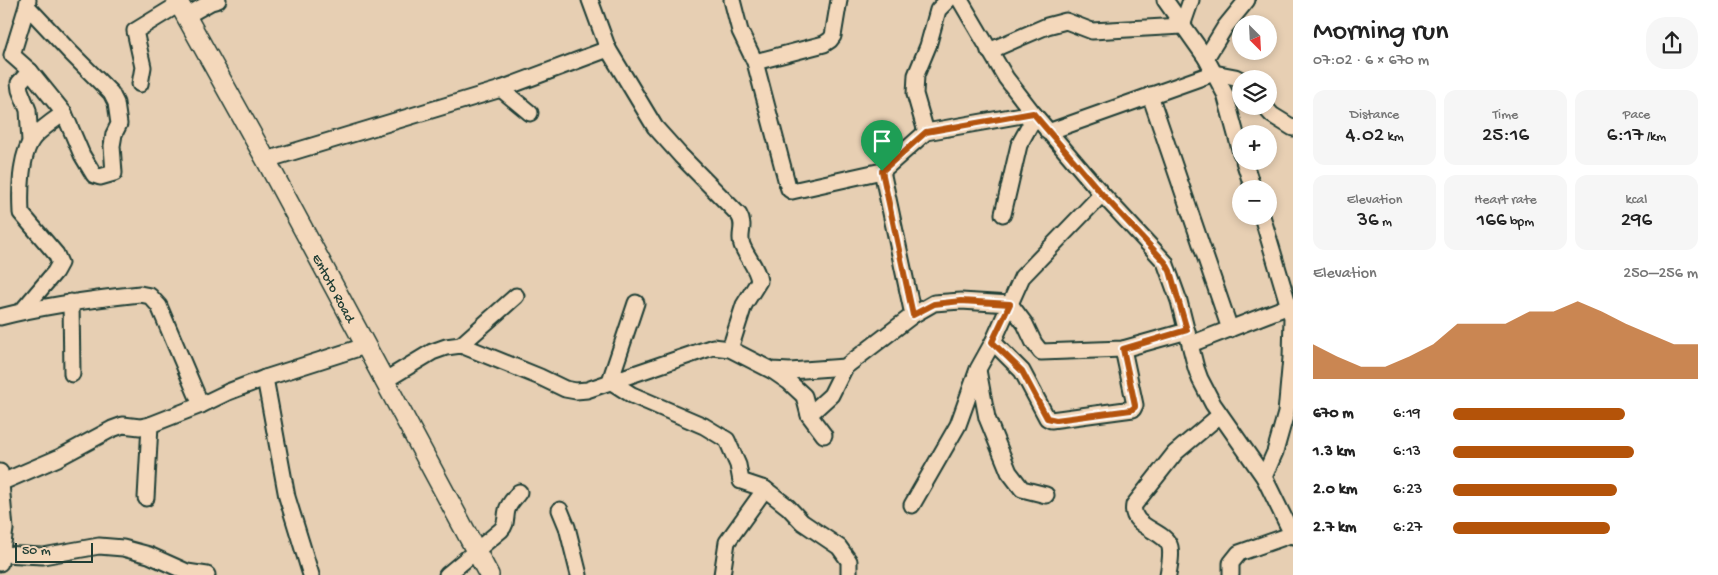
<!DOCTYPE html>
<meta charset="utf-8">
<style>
:root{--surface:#fff;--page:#f6f6f6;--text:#222;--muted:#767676;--accent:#b45309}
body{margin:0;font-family:"Gochi Hand",sans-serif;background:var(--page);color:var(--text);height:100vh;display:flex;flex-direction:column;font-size:19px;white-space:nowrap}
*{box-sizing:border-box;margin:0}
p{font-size:16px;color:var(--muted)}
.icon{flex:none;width:28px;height:28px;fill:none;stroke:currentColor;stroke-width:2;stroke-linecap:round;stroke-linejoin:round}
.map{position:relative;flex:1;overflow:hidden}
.panel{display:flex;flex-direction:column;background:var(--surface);width:425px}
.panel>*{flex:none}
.needle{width:32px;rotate:156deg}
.fabs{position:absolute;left:1232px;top:15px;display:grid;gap:10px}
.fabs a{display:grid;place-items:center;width:45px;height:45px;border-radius:50%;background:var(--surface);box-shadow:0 2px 8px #0003;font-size:25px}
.scale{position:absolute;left:15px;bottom:12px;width:78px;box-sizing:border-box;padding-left:5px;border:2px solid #1f3d34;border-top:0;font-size:14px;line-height:18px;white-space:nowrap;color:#1f3d34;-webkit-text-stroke:4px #f4d8bb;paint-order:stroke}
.pin{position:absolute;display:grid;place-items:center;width:42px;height:42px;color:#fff;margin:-51px -21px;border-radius:50% 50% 50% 0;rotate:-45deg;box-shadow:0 0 5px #0007}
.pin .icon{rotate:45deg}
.round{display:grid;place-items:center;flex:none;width:52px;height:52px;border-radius:20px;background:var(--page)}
.head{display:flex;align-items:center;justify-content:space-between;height:85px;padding:0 20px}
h1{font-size:28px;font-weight:600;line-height:38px}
.figures{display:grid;grid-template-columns:repeat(3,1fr);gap:8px;height:85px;padding:5px 20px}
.figures div{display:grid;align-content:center;border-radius:12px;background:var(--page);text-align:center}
.figures b{font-size:21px;font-weight:600}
.figures small{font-size:14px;font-weight:400}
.figures p{font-size:14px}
.chart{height:140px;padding:10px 20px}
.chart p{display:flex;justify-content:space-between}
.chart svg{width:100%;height:90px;margin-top:5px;fill:var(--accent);opacity:.7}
ul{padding:0 20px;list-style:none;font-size:16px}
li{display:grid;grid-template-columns:80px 60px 1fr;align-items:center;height:38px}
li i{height:12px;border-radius:6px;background:var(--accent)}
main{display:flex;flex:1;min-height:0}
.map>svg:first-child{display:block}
</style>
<main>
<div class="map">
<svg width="1293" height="575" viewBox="0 0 1293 575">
<rect width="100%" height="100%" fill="#e7cfb3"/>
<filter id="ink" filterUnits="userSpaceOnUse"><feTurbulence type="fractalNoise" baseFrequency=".02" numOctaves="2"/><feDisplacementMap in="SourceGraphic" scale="10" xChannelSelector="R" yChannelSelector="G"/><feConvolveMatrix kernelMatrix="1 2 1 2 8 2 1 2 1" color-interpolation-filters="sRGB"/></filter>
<g filter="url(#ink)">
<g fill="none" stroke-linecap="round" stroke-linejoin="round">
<g stroke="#1f3d34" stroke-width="19">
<g id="minor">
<path d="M590,0L608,49L655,127L681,156L739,215C746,227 738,234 742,245C747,258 757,267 759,281L744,305L730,349"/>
<path d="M732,0L740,31L755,62L787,183L789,189L792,191L882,171L926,132L1033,113"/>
<path d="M960,0L1006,78L1033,113L1102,194L1165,262L1179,301L1196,368L1200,379L1213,404L1264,477L1293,536"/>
<path d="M1165,0L1206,58L1225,94L1241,153"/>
<path d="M27,6L12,55L30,71L64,113L82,155L94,175L100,177L114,173L112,146L114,134L119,124L116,103L111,93L70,52L27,6L28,0"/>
<path d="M186,16L211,2L218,0"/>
<path d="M1182,26L1191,0"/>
<path d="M989,51L1047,26L1066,21L1092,31L1182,26"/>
<path d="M1206,58L1225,27L1247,0"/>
<path d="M755,62L824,44L830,40L833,36L839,0"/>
<path d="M30,71L19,83L20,90L28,110L30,141"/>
<path d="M140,84L143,67L135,31L179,4"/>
<path d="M501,89L530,113"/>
<path d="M1150,95L1230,329"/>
<path d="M1264,106L1272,115L1293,128"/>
<path d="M926,132L915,94L916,75L928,46L938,10L948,0"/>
<path d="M1048,132L1214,73L1235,77L1241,80"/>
<path d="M266,160L501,89L608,49"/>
<path d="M1244,161L1253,189"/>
<path d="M882,171L913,315"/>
<path d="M1003,214L1019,145L1035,116"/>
<path d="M1262,216L1292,317L1291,358L1286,413L1275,452L1264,477"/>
<path d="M71,302L72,374"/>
<path d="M636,303L610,381L632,395L704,426L727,440L738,465L741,481L765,489L788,507L802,522L839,547L849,561V575"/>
<path d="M1010,304L1025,324L1034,343L1041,352L1123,349L1187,331"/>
<path d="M22,311L55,272L60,263L56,254L21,213C20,193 20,153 34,137C42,128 54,120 64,113"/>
<path d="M0,317C46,305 93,299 140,294L150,296L159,306L201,405"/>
<path d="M993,342L1022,371L1047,418L1051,420L1133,409L1135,405L1123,349"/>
<path d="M1191,344L1289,306"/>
<path d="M461,345L516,296"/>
<path d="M978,370L987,418L1009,472L1022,489L1046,495"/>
<path d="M773,371L789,382L804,396L809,415L824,435"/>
<path d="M265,378L287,497L311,575"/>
<path d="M384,381L432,352L446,347L461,345L540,377L565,389L576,391L587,390L713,347L730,349L771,370L790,371L845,367L913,315L934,303L961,301L1010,304"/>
<path d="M809,415L831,395L845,367"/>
<path d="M0,483L58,458L112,429L123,425L140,427L150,425L201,405L228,392L265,378L365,346"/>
<path d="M146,498L150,425"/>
<path d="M912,505L958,425L978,369L993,342L1022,277L1102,194"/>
<path d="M560,510L567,527L579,575"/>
<path d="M2,554L43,556L99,546L123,548L149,555L187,572L207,575"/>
<path d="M0,563L5,529L0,472"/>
<path d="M447,575L501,530C507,524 505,518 507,510C509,503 515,498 519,492"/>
<path d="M722,575L727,542L765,489"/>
<path d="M1168,575C1169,567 1172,556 1170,547C1166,530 1129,528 1134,505L1175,453L1220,415"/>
<path d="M1231,575V563L1239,553L1293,534"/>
</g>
</g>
<g stroke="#1f3d34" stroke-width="22">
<g id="major">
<path id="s1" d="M177,0L266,160L489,575"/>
</g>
</g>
<use href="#minor" stroke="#f4d8bb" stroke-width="15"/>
<use href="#major" stroke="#f4d8bb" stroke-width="19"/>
</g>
</g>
<g fill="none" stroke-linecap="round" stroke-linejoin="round" filter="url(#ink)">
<g stroke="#fff" stroke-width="10">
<path id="route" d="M1033,113L1102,194L1165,262L1170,271L1187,330L1123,349L1135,405V407L1131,410L1056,420L1047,418L1022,371L992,342L1010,304L961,301L934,304L913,315L882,171L926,132Z"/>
</g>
<use href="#route" stroke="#b45309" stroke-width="6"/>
</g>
<g text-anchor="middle" stroke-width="5" stroke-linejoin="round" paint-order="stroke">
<g font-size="14" fill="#1f3d34" stroke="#f4d8bb">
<text dy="5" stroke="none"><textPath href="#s1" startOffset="328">Entoto Road</textPath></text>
</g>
</g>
</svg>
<div class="fabs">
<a><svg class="needle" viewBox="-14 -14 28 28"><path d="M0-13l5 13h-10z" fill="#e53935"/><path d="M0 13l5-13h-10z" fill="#767676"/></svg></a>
<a><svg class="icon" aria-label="layers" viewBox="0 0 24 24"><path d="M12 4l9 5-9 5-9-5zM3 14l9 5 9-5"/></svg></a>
<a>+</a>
<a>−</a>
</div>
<div class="scale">50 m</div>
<div class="pin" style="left:882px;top:171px;background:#1e9e55"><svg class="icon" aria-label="arrive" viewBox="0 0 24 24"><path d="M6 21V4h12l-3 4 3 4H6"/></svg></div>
</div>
<section class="panel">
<div class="head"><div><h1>Morning run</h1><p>07:02 · 6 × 670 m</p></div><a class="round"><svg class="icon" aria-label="share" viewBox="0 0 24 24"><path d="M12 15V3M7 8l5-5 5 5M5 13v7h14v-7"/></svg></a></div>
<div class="figures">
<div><p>Distance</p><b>4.02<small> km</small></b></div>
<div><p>Time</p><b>25:16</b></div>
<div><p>Pace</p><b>6:17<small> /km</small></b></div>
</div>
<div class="figures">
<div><p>Elevation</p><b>36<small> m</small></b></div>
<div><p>Heart rate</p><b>166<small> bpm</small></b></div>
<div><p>kcal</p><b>296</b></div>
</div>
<div class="chart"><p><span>Elevation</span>250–256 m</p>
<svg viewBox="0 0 160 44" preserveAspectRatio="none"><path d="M0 44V27L10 33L20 38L30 38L40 33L50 27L60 17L70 17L80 17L90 11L100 11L110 6L120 11L130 17L140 22L150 27L160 27V44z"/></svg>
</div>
<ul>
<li><b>670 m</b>6:19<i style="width:70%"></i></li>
<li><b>1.3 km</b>6:13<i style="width:74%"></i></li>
<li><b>2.0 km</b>6:23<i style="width:67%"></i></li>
<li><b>2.7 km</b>6:27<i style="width:64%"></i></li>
</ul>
</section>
</main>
